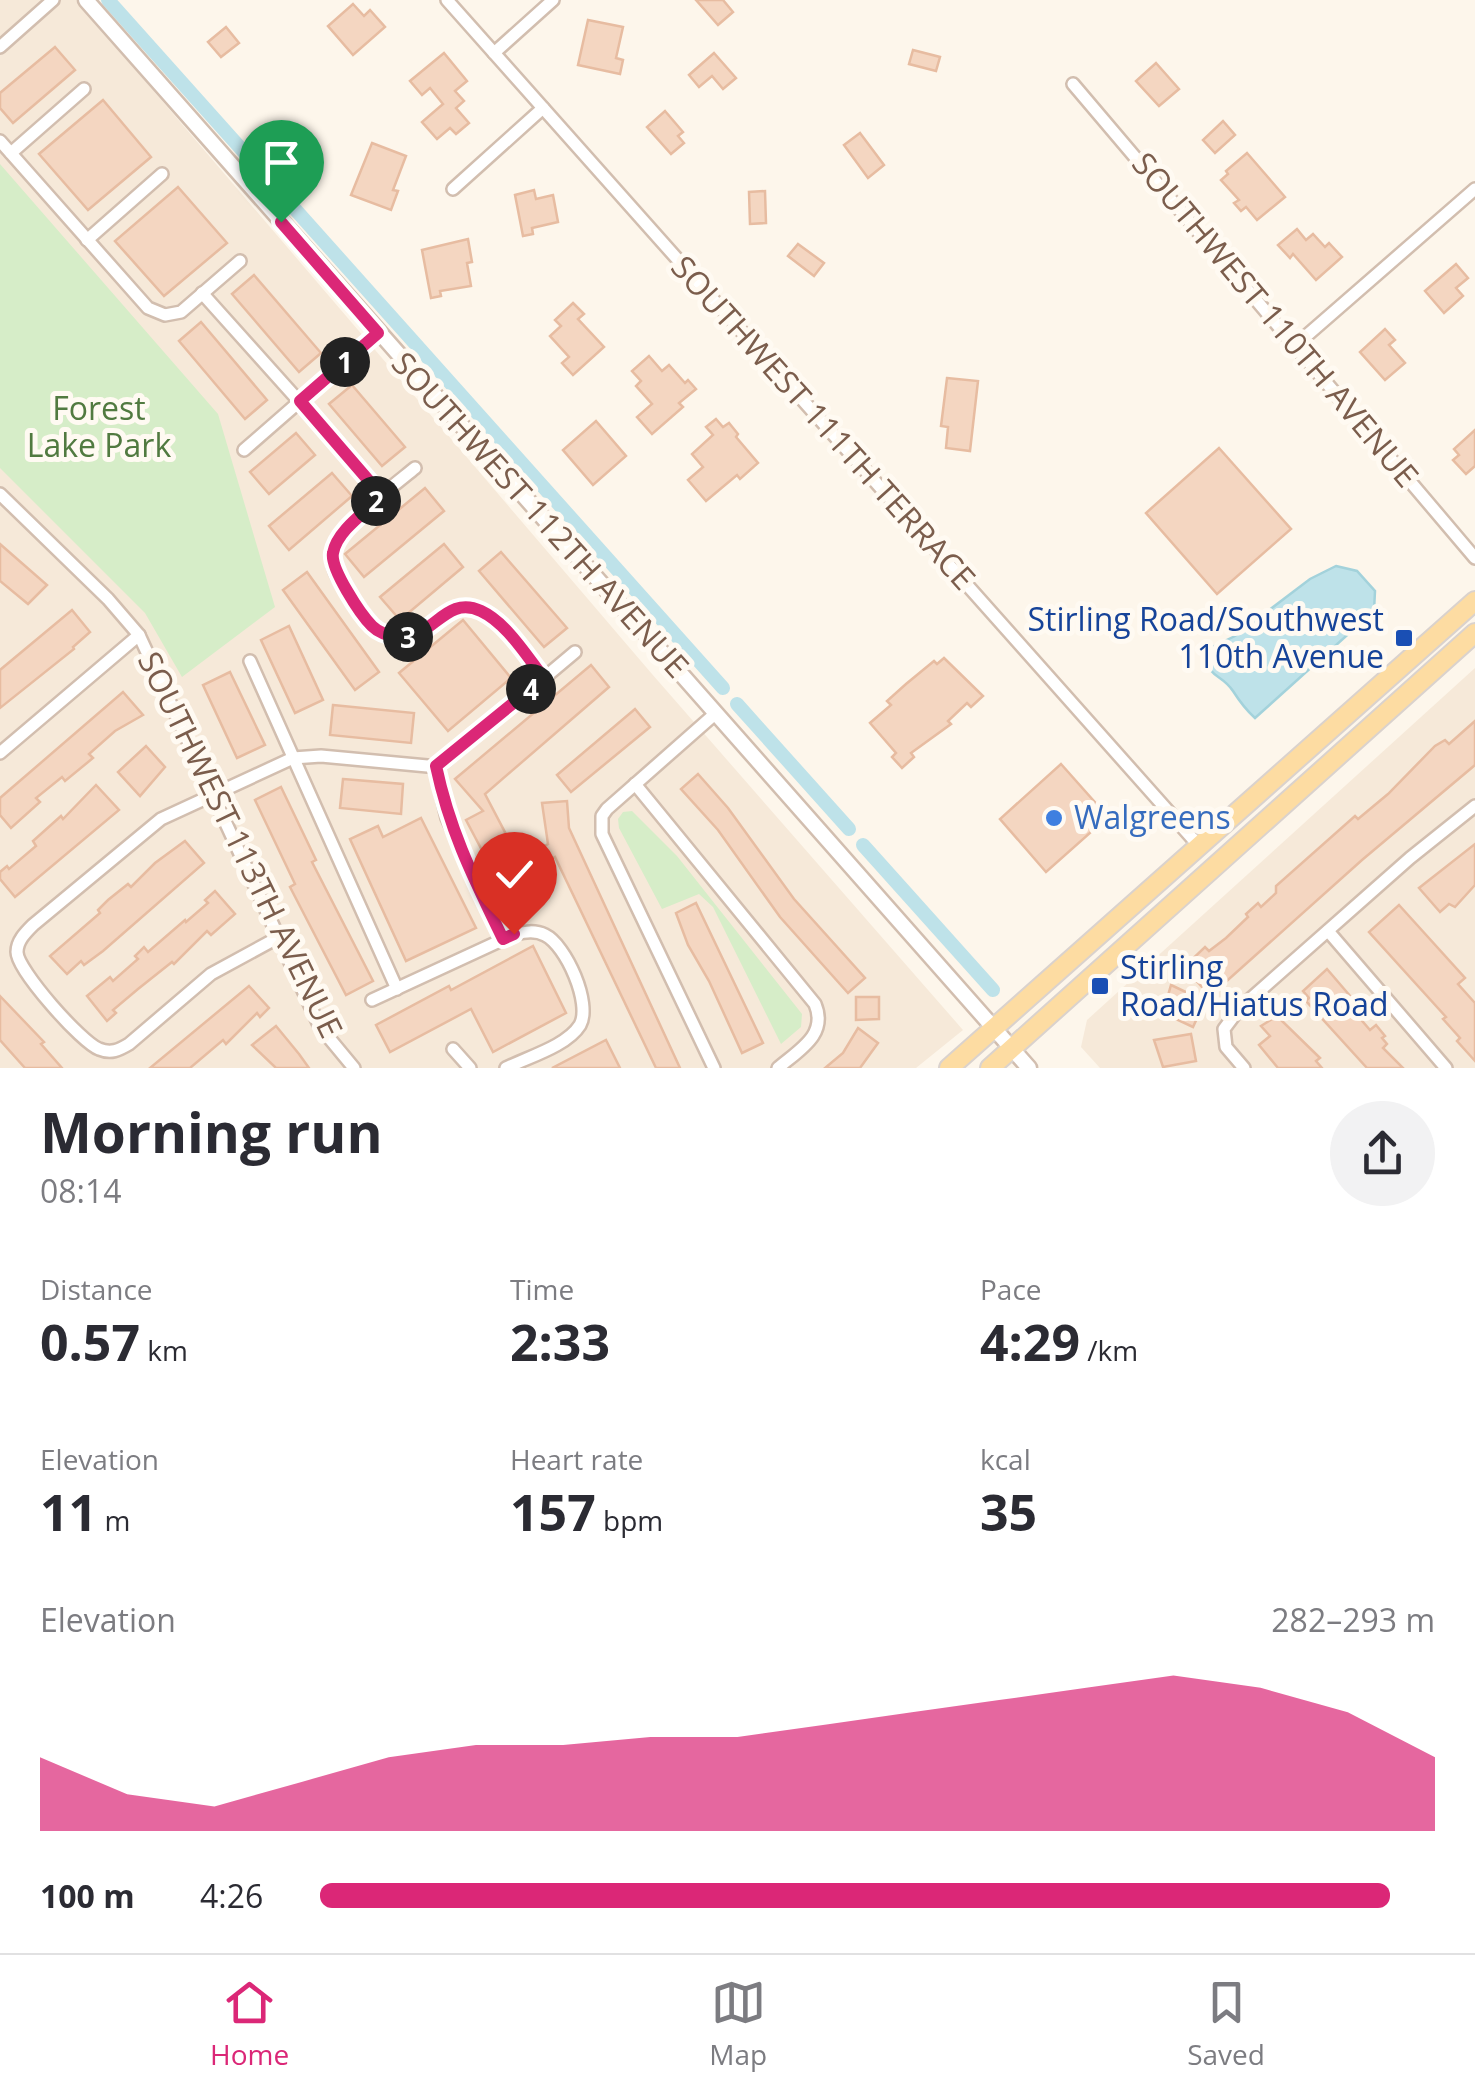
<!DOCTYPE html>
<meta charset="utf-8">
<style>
:root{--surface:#fff;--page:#f2f2f3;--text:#2b2b33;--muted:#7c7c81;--line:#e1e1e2;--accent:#db2777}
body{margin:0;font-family:"Open Sans",sans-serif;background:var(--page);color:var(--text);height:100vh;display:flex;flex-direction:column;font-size:38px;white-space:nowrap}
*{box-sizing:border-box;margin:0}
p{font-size:32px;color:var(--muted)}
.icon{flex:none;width:55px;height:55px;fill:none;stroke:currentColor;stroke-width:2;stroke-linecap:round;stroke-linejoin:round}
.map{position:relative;height:1068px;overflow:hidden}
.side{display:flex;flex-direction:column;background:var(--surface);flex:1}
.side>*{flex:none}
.pin{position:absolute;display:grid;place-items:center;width:85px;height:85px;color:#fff;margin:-102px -42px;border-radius:50% 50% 50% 0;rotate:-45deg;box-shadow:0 0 10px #0007}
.pin .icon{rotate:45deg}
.km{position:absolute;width:50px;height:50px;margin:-25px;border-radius:50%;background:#222;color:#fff;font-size:28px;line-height:50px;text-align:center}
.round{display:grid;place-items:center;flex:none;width:105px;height:105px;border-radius:52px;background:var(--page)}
.head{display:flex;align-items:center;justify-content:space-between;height:170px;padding:0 40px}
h1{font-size:55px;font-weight:700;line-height:75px}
.figures{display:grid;grid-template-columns:repeat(3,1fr);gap:15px;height:170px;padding:10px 40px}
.figures div{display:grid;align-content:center}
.figures b{font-size:50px;font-weight:700}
.figures small{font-size:28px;font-weight:400}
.figures p{font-size:28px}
.chart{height:280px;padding:20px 40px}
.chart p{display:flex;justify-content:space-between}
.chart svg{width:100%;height:180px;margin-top:10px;fill:var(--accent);opacity:.7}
ul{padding:0 40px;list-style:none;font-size:32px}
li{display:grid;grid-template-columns:160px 120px 1fr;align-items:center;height:75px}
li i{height:25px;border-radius:12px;background:var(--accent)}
.menu{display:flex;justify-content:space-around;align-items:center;height:140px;border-top:2px solid var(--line);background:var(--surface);font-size:28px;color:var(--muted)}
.menu a{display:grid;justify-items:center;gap:5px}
.menu .on{color:var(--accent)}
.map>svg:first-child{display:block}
</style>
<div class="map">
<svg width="1475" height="1068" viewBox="0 0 1475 1068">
<rect width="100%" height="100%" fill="#fdf6eb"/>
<g fill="#f6e9d9">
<path d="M0,0H76L652,674L963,1030L916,1068H0Z"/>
<path d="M1475,668V1068H1100L1081,1047L1087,1020Z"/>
</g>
<g fill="#d6edc8">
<path d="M0,164L218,414L275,607L182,677L145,613L0,468Z"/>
<path d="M632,811L677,856L802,1014L801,1027L781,1044L713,907L699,894L662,909L619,828L618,819L623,812Z"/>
</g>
<path fill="#bee2e9" stroke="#a3d2db" stroke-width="2.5" d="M1336,566L1357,571L1375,591L1374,611L1255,718C1245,709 1240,702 1233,691C1221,673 1211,681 1202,652L1235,636L1310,579Z"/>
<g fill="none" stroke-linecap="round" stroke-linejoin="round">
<g stroke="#bee2e9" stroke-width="14">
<path d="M108,0L723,688"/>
<path d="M737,704L849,829"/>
<path d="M863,845L993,990"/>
</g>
</g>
<g fill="#f4d6c1" stroke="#e7bca1" stroke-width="2.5">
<path d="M696,0H723L733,12L718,25Z"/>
<path d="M353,4L364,16L370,10L385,27L353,55L328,26Z"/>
<path d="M588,20L623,27L616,58L623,60L620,74L578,65Z"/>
<path d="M226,27L239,43L221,57L208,42Z"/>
<path d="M55,47L75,70L13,123L0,108V93Z"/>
<path d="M913,50L940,57L936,71L909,64Z"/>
<path d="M444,53L467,81L455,91L464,101L456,108L469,123L456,134L450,128L437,139L422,122L443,104L430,88L422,95L410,81Z"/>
<path d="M714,53L736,78L723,89L712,76L699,87L689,75Z"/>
<path d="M1156,63L1179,89L1159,106L1136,81Z"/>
<path d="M103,100L151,157L88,210L39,154Z"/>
<path d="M665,111L683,132L678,136L684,143L671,154L647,127Z"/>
<path d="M1223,121L1235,135L1215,153L1203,140Z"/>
<path d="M860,133L884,165L868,178L844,145Z"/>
<path d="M372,143L406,156L393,190L398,191L391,210L351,195Z"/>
<path d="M1247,153L1285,197L1257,220L1246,207L1241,211L1234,203L1239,200L1221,180L1228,174L1226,171Z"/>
<path d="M178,187L227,243L164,296L115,241Z"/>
<path d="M534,190L536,199L553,195L558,222L532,228L533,234L523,236L515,195Z"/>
<path d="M765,191L766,223L750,224L749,192Z"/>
<path d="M1297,229L1306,240L1313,234L1325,247L1329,243L1342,257L1316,280L1293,254L1290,258L1278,245Z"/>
<path d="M468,239L472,262L467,263L471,286L440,291L441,296L431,298L422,250Z"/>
<path d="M798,244L824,263L814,276L788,256Z"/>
<path d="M1456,264L1468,278L1456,288L1463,296L1444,313L1425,291Z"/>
<path d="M254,275L321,353L299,372L232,294Z"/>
<path d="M573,303L584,314L578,319L604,347L573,375L562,363L569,357L550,336L561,326L555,320Z"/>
<path d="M201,322L267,400L245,419L179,341Z"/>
<path d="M1385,329L1395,340L1389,345L1405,363L1385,380L1360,352Z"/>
<path d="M649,356L662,371L669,365L685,383L688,380L696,389L679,403L683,407L652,434L637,417L652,404L636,386L641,381L632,371Z"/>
<path d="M947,378L978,381L970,451L946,448L948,427L941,426Z"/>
<path d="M352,385L405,447L382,466L329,404Z"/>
<path d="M716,419L723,427L729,423L738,434L736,437L758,463L740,479L737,475L706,501L688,480L703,467L692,454L713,435L706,427Z"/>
<path d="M596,421L626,456L593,485L563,450Z"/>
<path d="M1475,430V466L1466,474L1453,460L1459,455L1454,449Z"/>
<path d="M296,433L315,455L269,494L250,472Z"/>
<path d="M1219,448L1291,529L1217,594L1146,513Z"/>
<path d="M332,473L352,496L289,550L269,526Z"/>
<path d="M425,488L444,511L364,577L345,554Z"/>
<path d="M0,544L47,585L28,604L0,581Z"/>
<path d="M444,544L463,567L400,620L380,597Z"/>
<path d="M501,552L567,628L544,647L479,571Z"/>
<path d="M307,572L379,672L355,690L283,590Z"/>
<path d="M72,610L90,632L73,647L74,649L0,708V670Z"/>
<path d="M463,620L511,678L448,731L399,673Z"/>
<path d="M289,626L323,700L295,713L261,640Z"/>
<path d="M944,658L983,696L971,707L967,703L948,721L951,724L911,753L914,757L902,768L892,757L896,753L870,723L891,705L887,701L906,684L934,661L937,664Z"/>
<path d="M591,665L609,687L485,794L539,897L514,911L466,820L483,811L455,779Z"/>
<path d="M230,672L265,745L237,758L203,685Z"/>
<path d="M123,692L143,715L115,731L89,754L93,758L65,781L62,777L36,798L40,802L11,828L0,815V798Z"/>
<path d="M333,705L414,713L411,743L330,735Z"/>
<path d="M635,709L650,727L571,792L557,775Z"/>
<path d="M1475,721V765L1362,860L1210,996L1184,967L1205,947L1209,951L1226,938L1248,917L1246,914L1258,903L1261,907L1276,893V886L1355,816L1358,819L1388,794L1435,746L1445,740L1449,744Z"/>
<path d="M146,746L165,767L140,796L118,772Z"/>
<path d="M1061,764L1108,817L1046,872L1000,819Z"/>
<path d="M698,774L728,808L794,899L865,978L848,993L780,917L718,830L681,789Z"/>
<path d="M343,779L403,784L401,814L340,808Z"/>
<path d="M96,785L119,810L15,897L0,879V872L7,866L9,869L36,846L33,841L61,816L63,819Z"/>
<path d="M281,787L316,860L312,862L373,981L346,995L290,887L295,884L255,800Z"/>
<path d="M567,801L569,828L680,1068H656L555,857L545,862L539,849L548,844L542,803Z"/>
<path d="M421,818L476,928L406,961L350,839L378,826L383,837Z"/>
<path d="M185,841L204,863L103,951L84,965L81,961L67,974L50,956L100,913L98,910L108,900L128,884L131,887L155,863Z"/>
<path d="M1475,844V885L1455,907L1449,904L1440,912L1419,888Z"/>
<path d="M215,891L235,914L211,935L207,931L174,964L172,962L138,989L113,1010L116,1013L107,1021L87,996L110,977L113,981L138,959L135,956L144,947L148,952L185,920L186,922L208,903L205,900Z"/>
<path d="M696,903L763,1043L742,1053L709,981L688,945L676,913Z"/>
<path d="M1399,905L1465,978L1458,984L1475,1003V1061L1457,1041L1460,1038L1443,1019L1446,1017L1369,932Z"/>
<path d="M533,946L566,1013L493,1052L471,1009L390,1052L376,1025L449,986L451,990Z"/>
<path d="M1327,969L1363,1011L1357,1015L1370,1030L1376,1025L1385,1036L1382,1038L1387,1044L1383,1048L1403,1068H1367L1306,1001L1309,998L1303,991Z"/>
<path d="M1171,985L1205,1001L1193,1027L1163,1013Z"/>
<path d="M249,986L269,1008L260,1017L257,1013L226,1044L223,1040L190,1068H150Z"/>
<path d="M0,996L44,1042L41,1044L62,1068H25L0,1040Z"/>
<path d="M856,997H879V1019L856,1020Z"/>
<path d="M1277,1016L1320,1058L1316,1061L1322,1068H1278L1259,1045L1270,1036L1261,1026Z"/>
<path d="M276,1026L299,1054L309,1068H276L252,1045Z"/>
<path d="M858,1028L878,1043L860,1068H825L843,1053Z"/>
<path d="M1191,1034L1196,1061L1163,1067L1154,1040Z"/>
<path d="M606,1040L620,1068H552Z"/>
</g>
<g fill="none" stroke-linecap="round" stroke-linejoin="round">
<g stroke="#d2beaf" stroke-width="16">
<g id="minor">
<path d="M447,0L1200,847"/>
<path d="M0,47L53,0"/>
<path d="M494,53L553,0"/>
<path d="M1073,84L1475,558"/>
<path d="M0,141L148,308L165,315L181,312L240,261"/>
<path d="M11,153L84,89"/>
<path d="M453,189L543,108"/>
<path d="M87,240L162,174"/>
<path d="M202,293L383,495"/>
<path d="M1297,344L1475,189"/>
<path d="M244,450L378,333"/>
<path d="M415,468C392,487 327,534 333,565C336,581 353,598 362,611C372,626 385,640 405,638C436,634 445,596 480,611C506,622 526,657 544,678"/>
<path d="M0,494L108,599L139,635L320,1027L354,1068"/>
<path d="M250,661L397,989"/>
<path d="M0,753L139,635"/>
<path d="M435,766L447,818L503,939"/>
<path d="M635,784L815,1004C828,1035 799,1050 778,1068"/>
<path d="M1328,931L1446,1068"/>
<path d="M279,937L211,974L129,1044C119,1050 111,1054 99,1049C82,1043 17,970 17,952C17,941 25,933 33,925L161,819L293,758L321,756L438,767L575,652"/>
<path d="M372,1000L515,934C525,932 535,930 545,935C566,945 592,1004 580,1025C567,1046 528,1057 506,1068"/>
<path d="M453,1049L470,1068"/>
<path d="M714,1068L602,834V816L607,809L716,713"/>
<path d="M1244,1068L1226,1047L1224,1029L1239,1009L1410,858L1475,806"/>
</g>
</g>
<g stroke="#d2beaf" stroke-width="19">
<path id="tertiary" d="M86,0L1029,1068"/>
</g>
<g stroke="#dad2cd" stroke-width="22">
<g id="primary">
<path d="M949,1068L1475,601"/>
<path d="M990,1068L1475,633"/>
</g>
</g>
<use href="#minor" stroke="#fff" stroke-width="11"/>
<use href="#tertiary" stroke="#fff" stroke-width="14"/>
<use href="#primary" stroke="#fddca2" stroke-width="18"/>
</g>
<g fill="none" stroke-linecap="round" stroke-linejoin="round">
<g stroke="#fff" stroke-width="20">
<path id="route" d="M281,222L378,333L300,401L382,496C367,511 337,530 333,553C330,568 360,614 372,626C379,633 389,636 399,637C433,640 445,594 481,611C507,623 527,657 544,678L436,766C450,832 474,879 503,939L514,934"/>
</g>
<use href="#route" stroke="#db2777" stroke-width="12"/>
</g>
<g fill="#1a4fb4" stroke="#fffaf2" stroke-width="4">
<rect x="1394" y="628" width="20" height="20" rx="5"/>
<rect x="1090" y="976" width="20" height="20" rx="5"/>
</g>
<circle fill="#3f7fe0" stroke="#fffaf2" stroke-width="4" cx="1054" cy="818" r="10"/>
<g text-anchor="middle" stroke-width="10" stroke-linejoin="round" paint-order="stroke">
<g font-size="32" fill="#7b5d4c" stroke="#fffaf2">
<text transform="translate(1275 320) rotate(50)" y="11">SOUTHWEST 110TH AVENUE</text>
<text transform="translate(823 423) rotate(48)" y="11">SOUTHWEST 111TH TERRACE</text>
<text transform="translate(540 515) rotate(48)" y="11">SOUTHWEST 112TH AVENUE</text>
<text transform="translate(240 845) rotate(64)" y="11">SOUTHWEST 113TH AVENUE</text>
</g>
<g font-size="32" fill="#517a40" stroke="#fffaf2">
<text x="99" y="420">Forest<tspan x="99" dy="37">Lake Park</tspan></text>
</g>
<g font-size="32" fill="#164399" stroke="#fffaf2" text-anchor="end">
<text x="1384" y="631">Stirling Road/Southwest<tspan x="1384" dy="37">110th Avenue</tspan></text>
<text x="1120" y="979" text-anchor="start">Stirling<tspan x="1120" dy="37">Road/Hiatus Road</tspan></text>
</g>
<g font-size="32" fill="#366cbe" stroke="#fffaf2" text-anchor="start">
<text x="1074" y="829">Walgreens</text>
</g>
</g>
</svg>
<div class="pin" style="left:281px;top:222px;background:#1e9e55"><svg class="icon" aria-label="arrive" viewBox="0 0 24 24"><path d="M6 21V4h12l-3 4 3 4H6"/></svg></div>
<div class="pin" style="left:514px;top:934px;background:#d93025"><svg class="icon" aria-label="check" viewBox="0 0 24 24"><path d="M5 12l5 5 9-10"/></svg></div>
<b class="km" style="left:345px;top:362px">1</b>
<b class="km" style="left:376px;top:501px">2</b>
<b class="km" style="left:408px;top:637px">3</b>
<b class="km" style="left:531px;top:689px">4</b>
</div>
<section class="side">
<div class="head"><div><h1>Morning run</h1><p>08:14</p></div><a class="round"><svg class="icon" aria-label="share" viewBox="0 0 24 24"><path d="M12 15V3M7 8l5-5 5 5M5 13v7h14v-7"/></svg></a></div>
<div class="figures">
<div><p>Distance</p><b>0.57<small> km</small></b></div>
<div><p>Time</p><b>2:33</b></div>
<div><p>Pace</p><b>4:29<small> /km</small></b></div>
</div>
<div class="figures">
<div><p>Elevation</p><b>11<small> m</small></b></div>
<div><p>Heart rate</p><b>157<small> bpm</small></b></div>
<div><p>kcal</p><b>35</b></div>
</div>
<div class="chart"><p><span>Elevation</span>282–293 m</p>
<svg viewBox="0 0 160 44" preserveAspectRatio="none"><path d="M0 44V26L10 35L20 38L30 32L40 26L50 23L60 23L70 21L80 21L90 18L100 15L110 12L120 9L130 6L140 9L150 15L160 26V44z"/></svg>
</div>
<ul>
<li><b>100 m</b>4:26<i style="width:96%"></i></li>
</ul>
</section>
<nav class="menu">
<a class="on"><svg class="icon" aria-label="home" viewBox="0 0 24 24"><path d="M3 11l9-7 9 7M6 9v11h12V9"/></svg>Home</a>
<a><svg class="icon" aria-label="map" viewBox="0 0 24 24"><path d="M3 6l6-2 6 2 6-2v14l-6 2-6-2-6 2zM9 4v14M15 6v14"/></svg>Map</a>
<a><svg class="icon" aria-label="saved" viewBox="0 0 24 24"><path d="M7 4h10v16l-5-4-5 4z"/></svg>Saved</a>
</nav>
